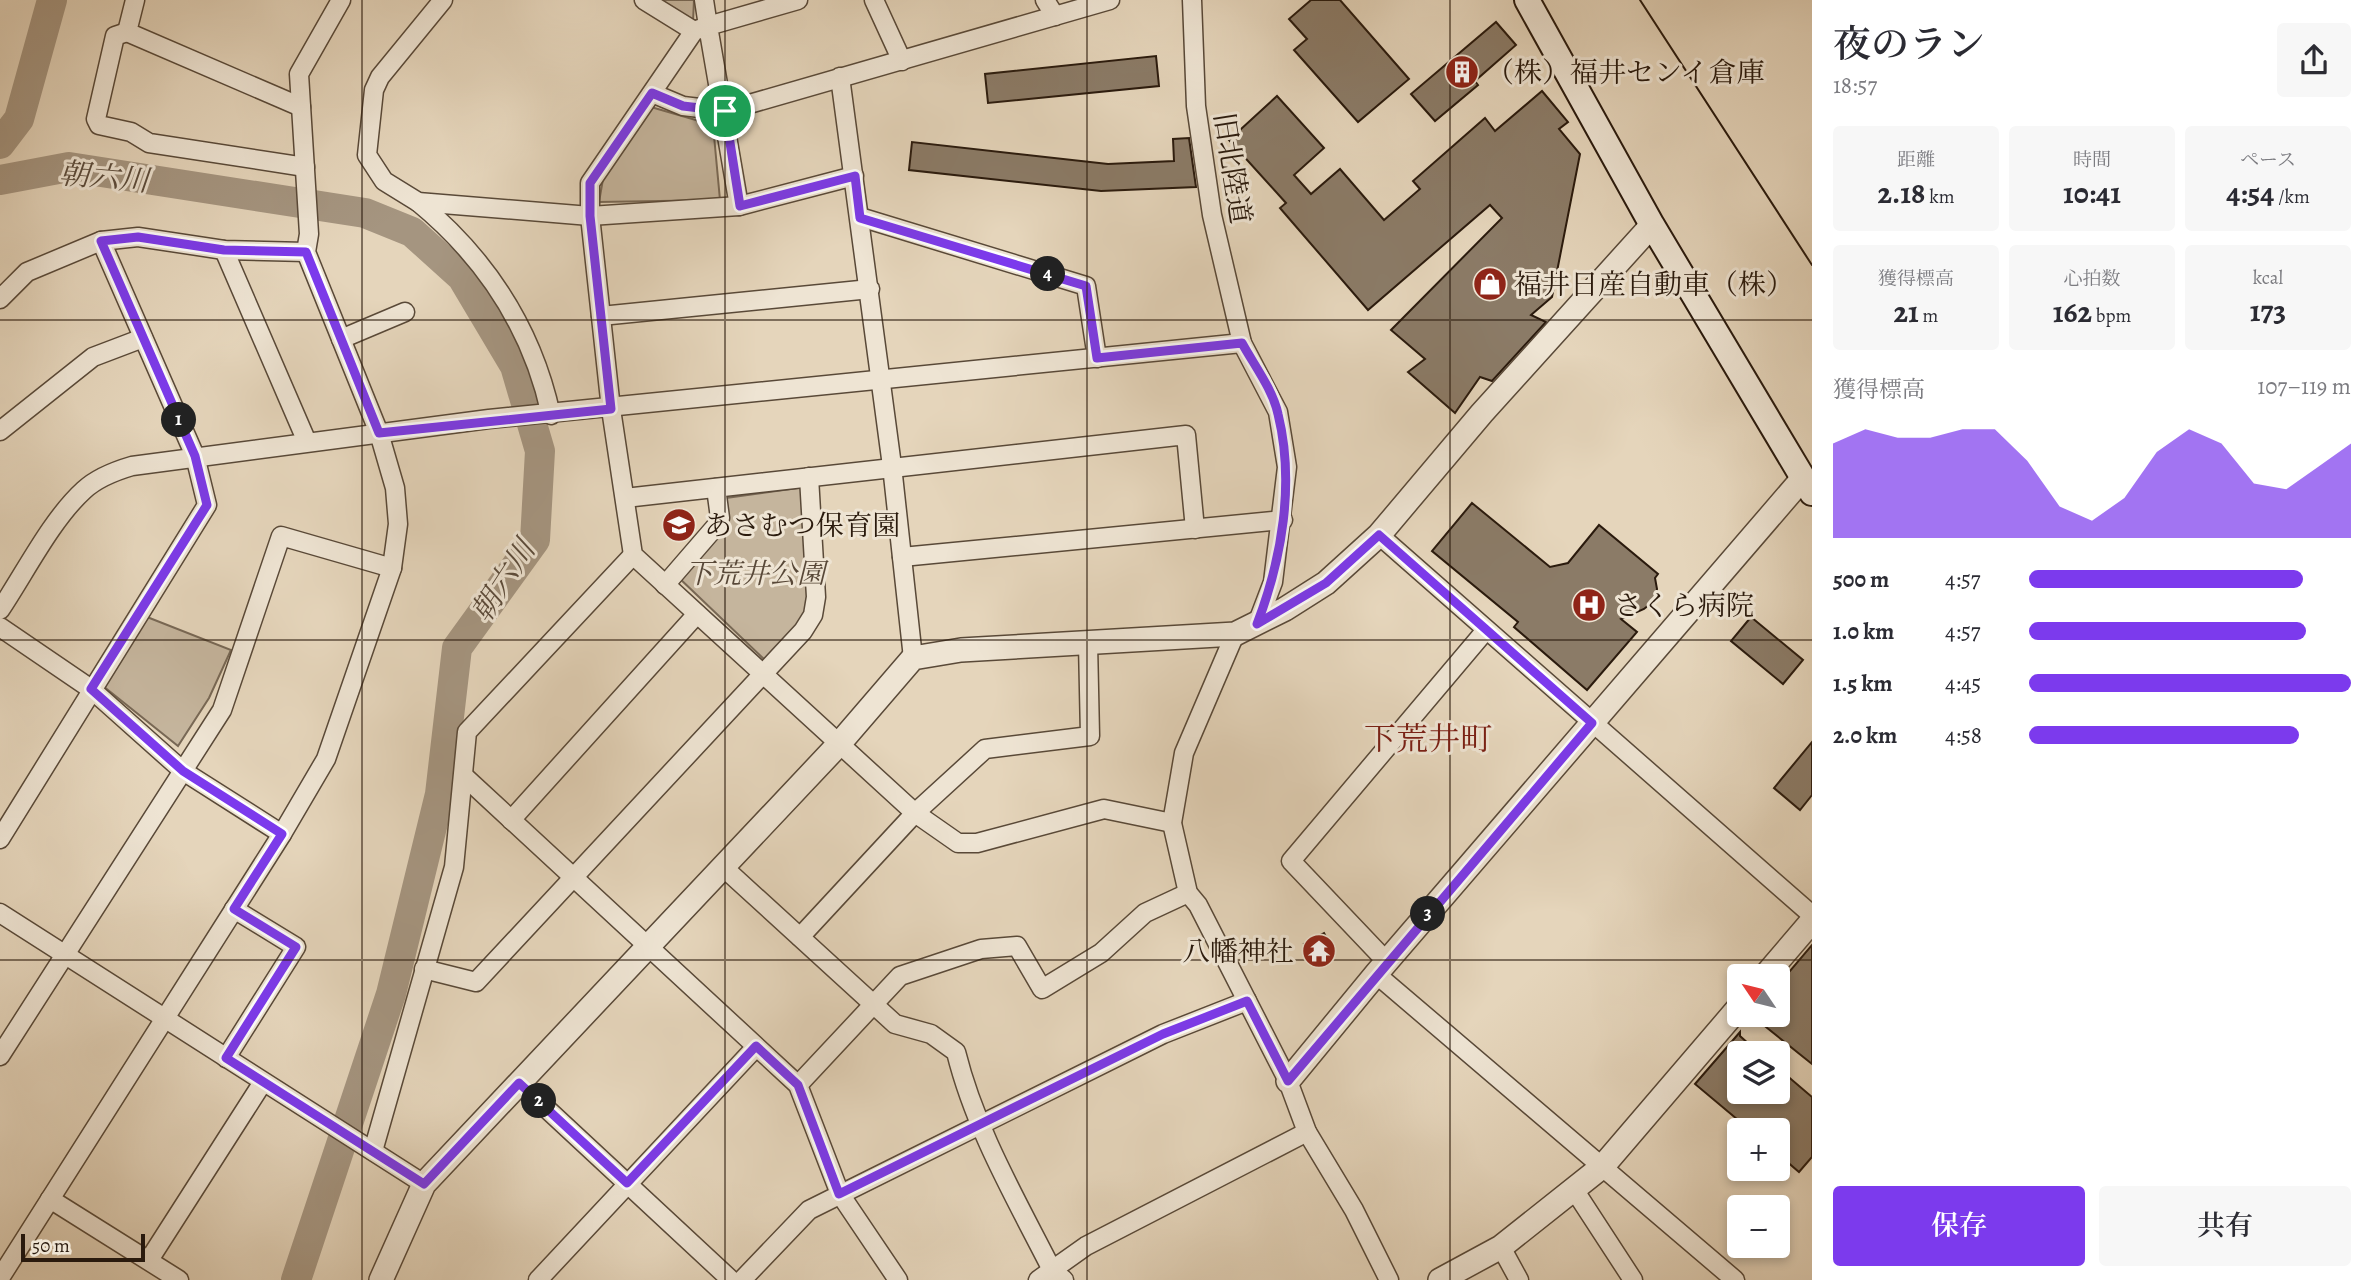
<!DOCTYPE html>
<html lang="ja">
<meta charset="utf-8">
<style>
:root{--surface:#fff;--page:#f7f7f7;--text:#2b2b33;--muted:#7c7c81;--accent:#7c3aed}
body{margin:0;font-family:Alegreya,"Noto Serif JP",serif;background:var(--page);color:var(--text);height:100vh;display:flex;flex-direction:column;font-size:26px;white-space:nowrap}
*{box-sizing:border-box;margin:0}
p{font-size:23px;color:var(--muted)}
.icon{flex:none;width:38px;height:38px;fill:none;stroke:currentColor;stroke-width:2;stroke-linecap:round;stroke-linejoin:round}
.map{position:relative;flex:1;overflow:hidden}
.details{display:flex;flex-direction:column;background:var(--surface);width:560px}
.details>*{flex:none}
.needle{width:46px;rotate:305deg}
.controls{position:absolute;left:1727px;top:964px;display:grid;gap:14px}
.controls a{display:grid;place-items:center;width:63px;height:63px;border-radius:7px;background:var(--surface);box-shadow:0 4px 10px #0003;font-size:35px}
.scale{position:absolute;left:21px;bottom:18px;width:124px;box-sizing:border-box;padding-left:7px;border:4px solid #2a1a0d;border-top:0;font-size:19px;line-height:24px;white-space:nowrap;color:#2a1a0d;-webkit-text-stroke:5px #eee4d3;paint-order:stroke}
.pin{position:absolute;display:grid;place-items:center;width:60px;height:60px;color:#fff;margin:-30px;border:4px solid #fff;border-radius:50%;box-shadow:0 2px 7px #0007}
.km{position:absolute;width:35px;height:35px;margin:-18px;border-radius:50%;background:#222;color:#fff;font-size:19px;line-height:35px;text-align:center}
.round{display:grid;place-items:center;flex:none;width:74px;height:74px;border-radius:7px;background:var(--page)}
.overview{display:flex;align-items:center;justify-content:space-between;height:119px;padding:0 21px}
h1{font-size:38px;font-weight:600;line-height:52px}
.stats{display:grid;grid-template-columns:repeat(3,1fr);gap:10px;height:119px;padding:7px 21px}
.stats div{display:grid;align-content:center;border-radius:7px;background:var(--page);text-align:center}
.stats b{font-size:30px;font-weight:600}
.stats small{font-size:19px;font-weight:400}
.stats p{font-size:19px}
.chart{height:196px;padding:14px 21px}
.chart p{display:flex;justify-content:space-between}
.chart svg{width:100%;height:126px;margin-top:7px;fill:var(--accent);opacity:.7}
.button{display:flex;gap:14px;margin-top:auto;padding:14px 21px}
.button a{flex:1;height:80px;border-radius:7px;background:var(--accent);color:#fff;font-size:28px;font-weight:600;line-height:80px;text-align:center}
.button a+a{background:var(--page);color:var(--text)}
ul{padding:0 21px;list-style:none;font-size:23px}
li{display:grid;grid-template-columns:112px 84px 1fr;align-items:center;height:52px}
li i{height:18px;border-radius:9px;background:var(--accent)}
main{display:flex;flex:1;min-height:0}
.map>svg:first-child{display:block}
</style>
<main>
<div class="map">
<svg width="1812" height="1280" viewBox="0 0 1812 1280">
<rect width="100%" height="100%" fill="#e5d5bb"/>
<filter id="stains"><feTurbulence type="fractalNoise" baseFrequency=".00286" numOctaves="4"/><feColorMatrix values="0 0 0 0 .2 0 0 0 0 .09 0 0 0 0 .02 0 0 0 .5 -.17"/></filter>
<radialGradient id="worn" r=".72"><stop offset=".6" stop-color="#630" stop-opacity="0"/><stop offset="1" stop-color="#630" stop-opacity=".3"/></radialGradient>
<g fill="#c5b59d" stroke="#786855" stroke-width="2">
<path d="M661,0H694L693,22Z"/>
<path d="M651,107L713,125L720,200L599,202L603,179Z"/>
<path d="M805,487L811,599L804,619L766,661L676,575L726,498Z"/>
<path d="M147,617L231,650L209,698L178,746L103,686Z"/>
</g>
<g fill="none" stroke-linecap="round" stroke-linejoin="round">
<g stroke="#a59580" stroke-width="30">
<path d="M0,144L19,119L52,0"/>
<path d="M0,180L69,167L365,213L412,232L462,277L515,366L540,451L535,540L457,648L440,794L391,994L296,1280"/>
</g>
</g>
<g fill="#8b7b67" stroke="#2a1a0d" stroke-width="2">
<path d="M1311,0H1340L1409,79L1358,122L1294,50L1307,39L1289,19Z"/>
<path d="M1496,22L1516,45L1475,81L1478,85L1435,121L1411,94Z"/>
<path d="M1156,56L1159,86L988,103L985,74Z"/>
<path d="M1542,91L1568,122L1559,129L1580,154L1552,297L1531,315L1546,322L1492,381L1480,377L1455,413L1408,372L1425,359L1391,330L1502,218L1490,205L1368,310L1280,208L1286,203L1229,140L1277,96L1324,148L1294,175L1311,194L1340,169L1384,220L1420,189L1413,181L1485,118L1495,131Z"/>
<path d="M1189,138L1196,187L1101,191L909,170L912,142L1108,164L1174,161L1173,139Z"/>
<path d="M1472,503L1550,567L1568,563L1599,525L1658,574L1655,578L1657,589L1655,600L1644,609L1621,619L1637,632L1587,690L1514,627L1518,622L1432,551Z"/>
<path d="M1751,617L1803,660L1783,684L1731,641Z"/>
<path d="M1812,742V795L1800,810L1774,788Z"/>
<path d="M1324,933L1334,952L1314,963L1304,944Z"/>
<path d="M1812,945V1064L1751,1015H1778V985Z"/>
<path d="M1740,1032V1036L1760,1054H1740V1092H1778V1068L1812,1097V1157L1799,1172L1778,1154V1130H1750L1695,1084Z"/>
</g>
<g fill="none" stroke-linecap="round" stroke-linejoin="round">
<g stroke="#594938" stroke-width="21">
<g id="minor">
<path d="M135,0L127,32L301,107"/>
<path d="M443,0L380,77L374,90L367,155L384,181L418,202L590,216L739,206L854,176"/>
<path d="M644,0L694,31"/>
<path d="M704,0L708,26L694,31L590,183V216L611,409L633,555L915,813L958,843H977L1104,809L1172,823"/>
<path d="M874,0L902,61"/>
<path d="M1045,0L1055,16"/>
<path d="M1192,0L1196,106L1212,215L1242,343L1278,412L1287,467L1273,582L1257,624"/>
<path d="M127,32L115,36L96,119L99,125L131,132L149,143L305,167"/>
<path d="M840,77L892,466L913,658"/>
<path d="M652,93L683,106L725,111L1110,0"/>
<path d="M418,202C486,258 532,328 551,415"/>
<path d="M739,206L708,26L798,0"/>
<path d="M860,217L1086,286L1097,358"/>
<path d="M224,250L307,442"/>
<path d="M0,299L27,272L101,241L138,237L224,250L306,252"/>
<path d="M601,316L870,289"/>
<path d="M341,339L405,312"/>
<path d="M0,431L93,357L143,338"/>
<path d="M625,498L1186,435L1195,529"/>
<path d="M1379,535L1812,915"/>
<path d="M902,557L1283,520"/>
<path d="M665,585L716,526L720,518L716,488"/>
<path d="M0,610C25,573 51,520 84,490C97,478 115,471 132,466L489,419L1242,343"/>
<path d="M0,627L91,689L183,771L282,834"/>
<path d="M1235,634L1184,753L1172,823L1188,893L1198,905L1288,1081L1307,1132L1354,1210L1389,1280"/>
<path d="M465,777L798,1085L840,1194L898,1280"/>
<path d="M511,820L697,614"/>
<path d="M0,839L207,505L195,456L101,241"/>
<path d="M722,866L895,1024L931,1034L956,1052C975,1129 1016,1199 1052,1270L1064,1280"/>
<path d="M0,913L424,1184"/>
<path d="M800,937L915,813L985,749L1090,736L1088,643"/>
<path d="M1387,962L1291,861L1486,630"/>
<path d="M424,969L476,982L803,631L813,615L816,597L809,477"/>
<path d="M1376,974L1735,1280"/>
<path d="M0,1056L222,710L281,536L392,568"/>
<path d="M226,1058L296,947L234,909"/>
<path d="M519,1083L731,1280"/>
<path d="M798,1085L900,976L981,949L1017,946L1042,989L1101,953L1145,913L1188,893"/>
<path d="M373,1151L454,867L467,732L633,555"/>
<path d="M1575,1191L1633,1280"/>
<path d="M50,1199L179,1280"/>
<path d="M1501,1247L1519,1280"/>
<path d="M149,1260L263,1082"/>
<path d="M0,1278L282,834L326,759L392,568L398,524L395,488L379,433L306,252L309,234L299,74L341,0"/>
<path d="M538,1280L756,1047"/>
<path d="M742,1280L809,1210L1163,1034L1247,1001"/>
<path d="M1038,1280L1086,1246L1307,1132"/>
</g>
</g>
<g stroke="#594938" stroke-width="26">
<g id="tertiary">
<path d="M1765,976L1812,921"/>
<path d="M1288,1081L1376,974L1803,478"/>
<path d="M381,1280L424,1184L839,744L913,658L961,650L1235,634L1285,609L1326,583L1379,535L1482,413L1652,225"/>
<path d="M1440,1280L1501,1247L1603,1166L1740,1006"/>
</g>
</g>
<g stroke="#2a1a0d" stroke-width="28">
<path id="secondary" d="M1527,0L1652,225L1812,493"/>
</g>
<use href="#minor" stroke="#eee4d3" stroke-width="18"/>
<use href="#tertiary" stroke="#eee4d3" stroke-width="23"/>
<use href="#secondary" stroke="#eee4d3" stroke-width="24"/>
<path stroke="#2a1a0d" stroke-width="2" d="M1640,0L1812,265"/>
</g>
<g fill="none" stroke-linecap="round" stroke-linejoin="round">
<g stroke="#fff" stroke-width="14">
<path id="route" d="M652,93L683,106L725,111L740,206L855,176L860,218L1086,286L1097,358L1242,343C1254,365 1273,390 1278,414C1295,483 1282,559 1257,624L1326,583L1379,535L1592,723L1288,1081L1247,1001L1163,1034L839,1194L798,1085L756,1046L627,1183L519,1083L424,1184L226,1058L296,947L234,909L282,834L183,771L91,689L207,505L195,456L101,241L138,237L224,250L306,252L379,433L611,409L590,216V183Z"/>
</g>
<use href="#route" stroke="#7c3aed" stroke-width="9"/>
</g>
<path fill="none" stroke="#2a1a0d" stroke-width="2" stroke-opacity="0.55" d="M362,0V1280M725,0V1280M1087,0V1280M1450,0V1280M0,320H1812M0,640H1812M0,960H1812"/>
<defs>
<g id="building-disc" transform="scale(1.75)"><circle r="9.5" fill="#8f2418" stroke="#eee4d3"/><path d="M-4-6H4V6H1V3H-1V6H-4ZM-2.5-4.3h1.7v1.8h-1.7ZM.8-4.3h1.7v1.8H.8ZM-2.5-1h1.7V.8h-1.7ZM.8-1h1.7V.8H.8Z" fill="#fff"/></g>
<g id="shop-disc" transform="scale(1.75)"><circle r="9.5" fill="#8f2418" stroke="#eee4d3"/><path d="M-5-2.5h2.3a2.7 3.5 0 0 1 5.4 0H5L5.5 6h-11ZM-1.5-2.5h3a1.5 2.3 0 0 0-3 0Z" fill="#fff"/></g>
<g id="school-disc" transform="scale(1.75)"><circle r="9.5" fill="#8f2418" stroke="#eee4d3"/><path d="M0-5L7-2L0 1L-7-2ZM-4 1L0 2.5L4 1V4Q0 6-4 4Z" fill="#fff"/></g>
<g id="hospital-disc" transform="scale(1.75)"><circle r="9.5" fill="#8f2418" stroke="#eee4d3"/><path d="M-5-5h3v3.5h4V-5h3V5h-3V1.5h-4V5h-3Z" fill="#fff"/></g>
<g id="temple-disc" transform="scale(1.75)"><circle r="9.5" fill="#8f2418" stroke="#eee4d3"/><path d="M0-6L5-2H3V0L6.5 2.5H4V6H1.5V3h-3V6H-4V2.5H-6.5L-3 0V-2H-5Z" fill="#fff"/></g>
</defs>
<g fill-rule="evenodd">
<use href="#building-disc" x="1462" y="72"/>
<use href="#shop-disc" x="1490" y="284"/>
<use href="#school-disc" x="679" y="525"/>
<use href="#hospital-disc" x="1589" y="605"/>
<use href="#temple-disc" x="1319" y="951"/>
</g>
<g text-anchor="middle" stroke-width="6" stroke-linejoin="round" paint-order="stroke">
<g font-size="28" fill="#2a1a0d" stroke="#eee4d3" text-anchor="start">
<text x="1486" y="82">（株）福井センイ倉庫</text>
<text x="1514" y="294">福井日産自動車（株）</text>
<text x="704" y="535">あさむつ保育園</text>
<text x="1614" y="615">さくら病院</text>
<text x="1294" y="961" text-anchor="end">八幡神社</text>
</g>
<g font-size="28" fill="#2a1a0d" stroke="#eee4d3">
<text transform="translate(1233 168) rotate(81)" y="10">旧北陸道</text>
</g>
<g font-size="28" font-style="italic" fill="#584838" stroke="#eee4d3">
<text x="755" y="583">下荒井公園</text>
</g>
<g font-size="30" font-style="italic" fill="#5b4b3b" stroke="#eee4d3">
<text transform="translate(104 177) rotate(5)" y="10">朝六川</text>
<text transform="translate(503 581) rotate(-57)" y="10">朝六川</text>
</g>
<g font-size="32" fill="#7a1f14" stroke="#eee4d3">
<text x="1428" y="750">下荒井町</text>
</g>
</g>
<rect width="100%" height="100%" filter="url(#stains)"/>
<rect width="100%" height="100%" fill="url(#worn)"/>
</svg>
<div class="controls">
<a><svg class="needle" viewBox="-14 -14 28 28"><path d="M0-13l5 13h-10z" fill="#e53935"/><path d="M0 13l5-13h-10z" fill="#7c7c81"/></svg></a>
<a><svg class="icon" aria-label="layers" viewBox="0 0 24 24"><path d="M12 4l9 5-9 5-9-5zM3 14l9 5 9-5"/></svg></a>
<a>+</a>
<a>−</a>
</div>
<div class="scale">50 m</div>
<div class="pin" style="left:725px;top:111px;background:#1e9e55"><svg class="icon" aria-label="arrive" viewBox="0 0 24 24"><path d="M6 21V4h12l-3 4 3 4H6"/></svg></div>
<b class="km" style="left:179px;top:420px">1</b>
<b class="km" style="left:539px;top:1101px">2</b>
<b class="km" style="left:1428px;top:914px">3</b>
<b class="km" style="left:1048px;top:274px">4</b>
</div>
<section class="details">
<div class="overview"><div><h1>夜のラン</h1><p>18:57</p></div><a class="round"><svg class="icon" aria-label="share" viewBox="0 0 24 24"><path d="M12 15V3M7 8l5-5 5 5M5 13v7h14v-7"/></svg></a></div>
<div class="stats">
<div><p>距離</p><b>2.18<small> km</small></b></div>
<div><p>時間</p><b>10:41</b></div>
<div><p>ペース</p><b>4:54<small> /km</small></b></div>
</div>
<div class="stats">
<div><p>獲得標高</p><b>21<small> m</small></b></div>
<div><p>心拍数</p><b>162<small> bpm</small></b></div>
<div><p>kcal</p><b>173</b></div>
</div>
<div class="chart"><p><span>獲得標高</span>107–119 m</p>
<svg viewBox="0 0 160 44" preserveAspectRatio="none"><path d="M0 44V11L10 6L20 9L30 9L40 6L50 6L60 17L70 33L80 38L90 30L100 14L110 6L120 11L130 25L140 27L150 19L160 11V44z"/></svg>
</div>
<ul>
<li><b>500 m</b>4:57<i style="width:85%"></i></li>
<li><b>1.0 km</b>4:57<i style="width:86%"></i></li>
<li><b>1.5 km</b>4:45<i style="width:100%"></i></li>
<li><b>2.0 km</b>4:58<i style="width:84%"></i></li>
</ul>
<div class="button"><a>保存</a><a>共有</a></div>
</section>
</main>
